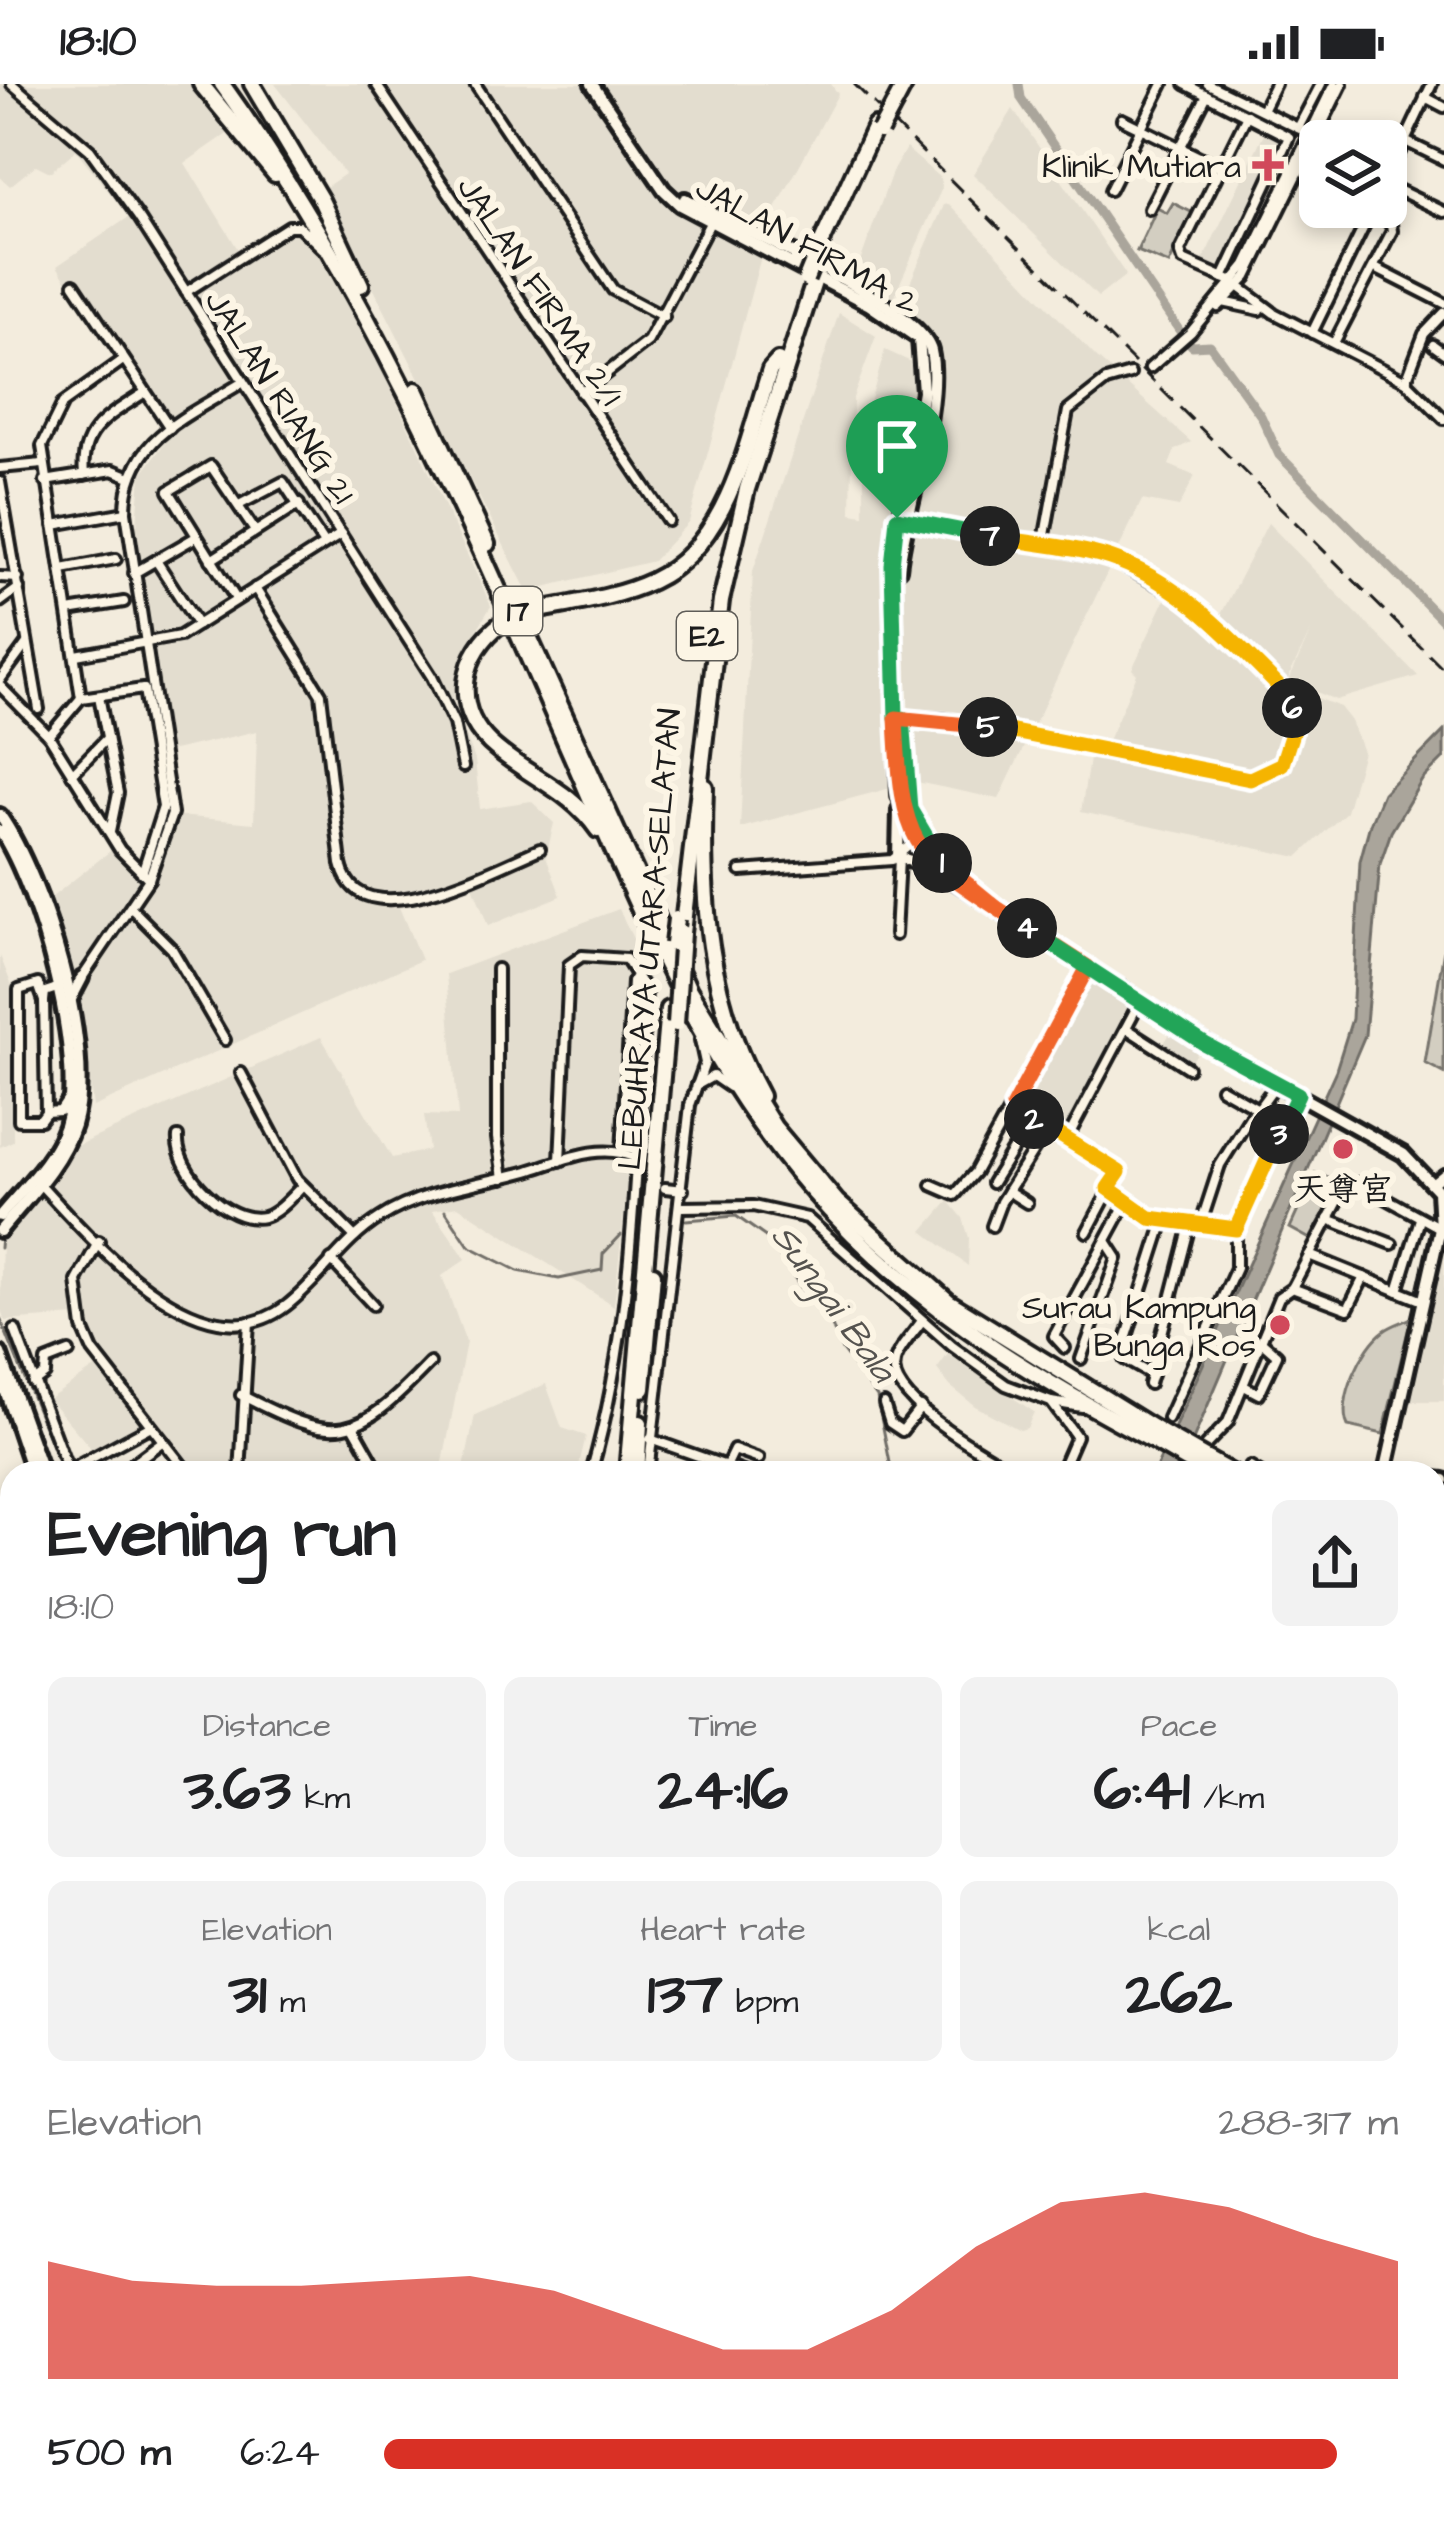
<!DOCTYPE html>
<meta charset="utf-8">
<style>
:root{--surface:#fff;--page:#f2f2f2;--text:#202124;--muted:#757577;--accent:#d93025}
body{margin:0;font-family:"Architects Daughter","LXGW WenKai TC",sans-serif;background:var(--page);color:var(--text);height:100vh;display:flex;flex-direction:column;font-size:45px;white-space:nowrap}
*{box-sizing:border-box;margin:0}
p{font-size:39px;color:var(--muted)}
.icon{flex:none;width:66px;height:66px;fill:none;stroke:currentColor;stroke-width:2;stroke-linecap:round;stroke-linejoin:round}
.map{position:relative;flex:1;overflow:hidden}
.sheet{position:absolute;left:0px;top:1377px;width:1446px;height:1065px;display:flex;flex-direction:column;background:var(--surface);border-radius:36px 36px 0 0;box-shadow:0 6px 18px #0003}
.sheet>*{flex:none}
.fabs{position:absolute;left:1299px;top:36px;display:grid;gap:24px}
.fabs a{display:grid;place-items:center;width:108px;height:108px;border-radius:18px;background:var(--surface);box-shadow:0 6px 18px #0003;font-size:60px}
.pin{position:absolute;display:grid;place-items:center;width:102px;height:102px;color:#fff;margin:-123px -51px;border-radius:50% 50% 50% 0;rotate:-45deg;box-shadow:0 0 12px #0007}
.pin .icon{rotate:45deg}
.km{position:absolute;width:60px;height:60px;margin:-30px;border-radius:50%;background:#222;color:#fff;font-size:33px;line-height:60px;text-align:center}
.round{display:grid;place-items:center;flex:none;width:126px;height:126px;border-radius:18px;background:var(--page)}
.overview{display:flex;align-items:center;justify-content:space-between;height:204px;padding:0 48px}
h1{font-size:66px;font-weight:800;line-height:90px}
.metrics{display:grid;grid-template-columns:repeat(3,1fr);gap:18px;height:204px;padding:12px 48px}
.metrics div{display:grid;align-content:center;border-radius:18px;background:var(--page);text-align:center}
.metrics b{font-size:60px;font-weight:800}
.metrics small{font-size:33px;font-weight:400}
.metrics p{font-size:33px}
.chart{height:336px;padding:24px 48px}
.chart p{display:flex;justify-content:space-between}
.chart svg{width:100%;height:216px;margin-top:12px;fill:var(--accent);opacity:.7}
ul{padding:0 48px;list-style:none;font-size:39px}
li{display:grid;grid-template-columns:192px 144px 1fr;align-items:center;height:90px}
li i{height:30px;border-radius:15px;background:var(--accent)}
.status{display:flex;justify-content:space-between;align-items:center;height:84px;padding:0 60px;background:var(--surface);direction:ltr}
.status svg{height:33px;fill:currentColor}
.map>svg:first-child{display:block}
</style>
<div class="status"><b>18:10</b><svg viewBox="0 0 49 12"><path d="M0 12V9h3v3zM5 12V6h3v6zM10 12V3h3v9zM15 12V0h3v12zM26 1h20v11H26zM47 4h2v5h-2z"/></svg></div>
<div class="map">
<svg width="1444" height="2441" viewBox="0 0 1444 2441">
<rect width="100%" height="100%" fill="#f3ecdd"/>
<filter id="ink" filterUnits="userSpaceOnUse"><feTurbulence type="fractalNoise" baseFrequency=".00833" numOctaves="2"/><feDisplacementMap in="SourceGraphic" scale="24" xChannelSelector="R" yChannelSelector="G"/><feConvolveMatrix kernelMatrix="1 2 1 2 8 2 1 2 1" color-interpolation-filters="sRGB"/></filter>
<g filter="url(#ink)">
<g fill="#e3ddcf">
<path d="M0,0H193L233,46L185,79L239,167L299,131L349,215L491,522L468,561L453,617L475,676L480,725L531,717L554,739L546,773L561,812L488,842L472,799L399,823L421,876L93,1023L77,905L52,813L114,764L150,802L179,732L254,739L257,647L169,667L136,454L141,391L169,353L57,182L129,133L76,66L50,88L36,81L10,102L0,93Z"/>
<path d="M275,0H831L838,10L772,132L689,438L653,477L527,507L323,105L345,90Z"/>
<path d="M1013,25L1126,191L1098,213L973,90Z"/>
<path d="M1267,43L1291,54L1225,193L1200,182Z"/>
<path d="M906,64L940,94L942,104L893,215L854,195L892,88Z"/>
<path d="M949,120L1095,272L1191,358L1175,366L1169,381L1195,392L1179,423L1142,416L999,715L912,697L903,516L909,448L941,288L929,253L901,219L944,121Z"/>
<path d="M839,229L876,252L853,314L851,429L864,431V340L885,266L909,277L918,289L885,470L891,704L740,744L753,487Z"/>
<path d="M1268,439L1418,592L1336,616L1289,597L1311,546L1285,601L1340,623L1351,637L1363,668L1346,728L1298,773L1081,728L1089,675H1100L1137,590L1132,585L1166,514L1214,544Z"/>
<path d="M619,825L649,889L614,1222L458,1122L432,1126L466,1175L442,1192L466,1258L441,1389H183L141,1339L94,1368L49,1315L98,1282L76,1232L5,1237L0,1223L2,1158L76,1062L321,953L392,1074L429,1066L424,1031L458,1032L446,890Z"/>
<path d="M0,872L12,902L13,1057L0,1063Z"/>
<path d="M1086,893L1137,922L1066,1048L1015,1019Z"/>
<path d="M1173,945L1201,963L1189,982L1161,964Z"/>
<path d="M949,1117L963,1134L969,1154L968,1182L923,1147Z"/>
<path d="M1444,1147V1317H1407Z"/>
<path d="M948,1270L1034,1328L1027,1344L1020,1346L975,1322L950,1302L937,1285Z"/>
<path d="M546,1300L562,1344L586,1352L577,1389H463L475,1331Z"/>
<path d="M0,1719L12,1720V1785L0,1764Z"/>
<path d="M1444,2294V2441H1372L1357,2430H1434V2298Z"/>
</g>
<g fill="#d3cec1" stroke="#78756e" stroke-width="3">
<path d="M1173,119L1193,129L1169,180L1137,167L1157,124L1167,129Z"/>
<path d="M1444,865V989L1425,979Z"/>
<path d="M1315,1089L1341,1099L1310,1155L1290,1144Z"/>
<path d="M1411,1234L1383,1350L1348,1342C1336,1317 1363,1262 1384,1247C1392,1241 1403,1238 1411,1234Z"/>
<path d="M1280,2430H1357L1372,2441H1272Z"/>
</g>
<g fill="#aaa59b" stroke="#716e68" stroke-width="3">
<path d="M1444,647V674L1422,696L1391,748L1380,780L1365,951L1179,1389H1154L1336,986L1352,935L1360,777L1370,740L1383,709Z"/>
<path d="M307,2430H382L367,2441H297Z"/>
</g>
<g fill="none" stroke-linecap="round" stroke-linejoin="round">
<g stroke="#716e68" stroke-width="3">
<path d="M445,1126L469,1162L518,1187L559,1195L602,1186L603,1170L621,1151"/>
<path d="M686,1136L736,1132L767,1154L810,1216L828,1232L842,1266L877,1313L892,1389"/>
<path d="M0,1164L1,1151"/>
<path d="M0,1234L63,1389"/>
</g>
<g stroke="#aaa59b" stroke-width="9">
<path d="M1019,0L1021,14L1179,246L1192,262L1210,261L1261,332L1279,371L1444,538"/>
<path d="M1434,2285L1444,2284"/>
<path d="M947,2430L956,2441"/>
<path d="M1140,2441L1149,2430"/>
</g>
<g stroke="#1c1c1c" stroke-width="16">
<g id="minor">
<path d="M12,0L90,66L139,134L432,593L454,639L463,683"/>
<path d="M376,0L668,437"/>
<path d="M475,0L613,206L664,233"/>
<path d="M1185,0L1289,53L1223,194"/>
<path d="M1208,0L1310,50"/>
<path d="M1425,13L1444,23"/>
<path d="M1262,26L1275,0"/>
<path d="M1247,31L1180,167L1183,176L1233,198L1274,229L1406,297L1444,335"/>
<path d="M1122,35L1220,83"/>
<path d="M1298,44L1321,0"/>
<path d="M1405,57L1444,76"/>
<path d="M1386,97L1432,0"/>
<path d="M1386,100L1444,128"/>
<path d="M1110,106L1163,0"/>
<path d="M1149,125L1207,11"/>
<path d="M1375,184L1444,219"/>
<path d="M74,200L170,344"/>
<path d="M186,208L289,142H299L323,165"/>
<path d="M1223,218L1260,226"/>
<path d="M1218,223L1247,193L1342,0"/>
<path d="M1312,249L1373,124"/>
<path d="M1334,259L1392,147L1391,140L1372,127"/>
<path d="M1433,261L1444,269"/>
<path d="M1150,284L1191,248L1246,181L1334,0"/>
<path d="M1406,297L1424,250L1444,229"/>
<path d="M581,309L648,257L713,133"/>
<path d="M0,384L42,380"/>
<path d="M84,391C79,345 109,332 144,309"/>
<path d="M45,397L113,386L128,392"/>
<path d="M0,398L39,625"/>
<path d="M239,421L283,398L324,460"/>
<path d="M54,441L126,428"/>
<path d="M1043,462L1068,327L1106,297L1130,290"/>
<path d="M211,476L299,420"/>
<path d="M157,478L198,541"/>
<path d="M62,485L116,475"/>
<path d="M134,489L196,453"/>
<path d="M0,493L18,494"/>
<path d="M255,504L321,610L341,780C358,859 495,783 540,765"/>
<path d="M236,515L169,407L211,382L255,447"/>
<path d="M0,518L19,504"/>
<path d="M68,527L124,518"/>
<path d="M76,571L180,552L341,450"/>
<path d="M0,596L27,559"/>
<path d="M0,602L49,652L120,766L149,795"/>
<path d="M99,612L118,709L110,748"/>
<path d="M81,614L42,362L63,319L123,276"/>
<path d="M896,634L943,635L1250,695L1282,679L1292,649L1289,617L1198,523L1111,475L905,436"/>
<path d="M49,652L81,614L143,605"/>
<path d="M72,690L107,654"/>
<path d="M741,787L892,776L916,756"/>
<path d="M142,789L163,723L144,605"/>
<path d="M132,825L172,865L225,956"/>
<path d="M895,851L899,774"/>
<path d="M497,885V1054L503,1094"/>
<path d="M82,894L149,795L172,730L126,428C126,354 187,333 243,298"/>
<path d="M38,900L44,917L46,1028L40,1036H19V906Z"/>
<path d="M44,917L45,908L57,904"/>
<path d="M1126,944L1188,984"/>
<path d="M241,989L297,1095L355,1153"/>
<path d="M697,1001L713,992L729,1003"/>
<path d="M1221,1004L1258,1025L1277,999"/>
<path d="M1013,1022L1119,1088L1087,1148"/>
<path d="M46,1028L60,1027L68,1015"/>
<path d="M178,1053C175,1087 227,1141 264,1133C278,1129 292,1112 302,1102"/>
<path d="M1067,1055L1140,917"/>
<path d="M622,1067L632,898L638,889"/>
<path d="M560,1077L569,881L582,872L626,875L646,907C635,1068 636,1232 591,1389"/>
<path d="M38,1098C92,1156 201,1287 286,1222C320,1196 343,1157 380,1134C423,1106 479,1101 528,1087C561,1077 602,1057 635,1074"/>
<path d="M992,1099L1032,1034"/>
<path d="M1433,1099L1444,1090"/>
<path d="M932,1101L955,1111L975,1088L1088,883"/>
<path d="M665,1104L683,1106"/>
<path d="M1110,1106L1150,1134L1236,1145"/>
<path d="M1008,1107L1027,1119"/>
<path d="M682,1123L753,1122L807,1134L952,1262L1006,1301L1051,1318L1076,1352L1060,1389"/>
<path d="M1328,1135L1392,1160"/>
<path d="M992,1142L1001,1118L1047,1045"/>
<path d="M1200,1142L1220,1081L1255,1025"/>
<path d="M99,1157L77,1197L83,1244L93,1267L188,1389"/>
<path d="M1309,1171L1423,1217"/>
<path d="M331,1176L373,1221"/>
<path d="M1292,1204L1348,1225L1364,1193"/>
<path d="M1398,1207L1420,1135"/>
<path d="M921,1238C913,1250 898,1264 895,1278C885,1317 991,1373 1018,1389"/>
<path d="M15,1246L69,1389"/>
<path d="M1065,1264L1054,1252L1126,1119"/>
<path d="M1081,1275L1117,1174L1106,1157"/>
<path d="M1152,1291L1124,1275L1122,1268L1164,1137"/>
<path d="M33,1299L45,1290L46,1277L69,1268"/>
<path d="M1149,1300L1190,1141"/>
<path d="M1244,1302L1259,1310L1277,1271L1261,1257"/>
<path d="M241,1311C338,1361 354,1358 430,1279"/>
<path d="M1051,1318L1082,1323"/>
<path d="M884,1320L890,1339L902,1347L921,1323"/>
<path d="M1168,1334L1236,1184V1145L1297,1011"/>
<path d="M354,1343L380,1389"/>
<path d="M650,1355L746,1389"/>
<path d="M131,1381L163,1357"/>
<path d="M1250,1383L1260,1389"/>
<path d="M68,1387L151,1342"/>
<path d="M240,1389L249,1238"/>
<path d="M648,1389L690,1021L705,979L700,956"/>
<path d="M723,1389L734,1366L759,1375"/>
<path d="M1192,1389L1205,1362L1228,1338L1279,1213L1292,1204L1345,1104L1358,1099L1440,1144"/>
<path d="M1434,1565L1444,1572"/>
<path d="M0,1586L4,1609"/>
<path d="M1434,1678L1438,1661"/>
<path d="M0,1713L12,1714"/>
<path d="M0,1780L12,1800"/>
<path d="M0,1794L12,1814"/>
<path d="M1434,1810L1444,1813"/>
<path d="M1434,1850L1435,1851"/>
<path d="M0,1913L12,1906"/>
<path d="M1434,1978L1444,1979"/>
<path d="M1434,2026L1444,2027"/>
<path d="M0,2031L12,2025"/>
<path d="M0,2038L12,2031"/>
<path d="M1434,2080L1444,2081"/>
<path d="M1434,2134L1444,2135"/>
<path d="M0,2176L12,2188"/>
<path d="M1434,2183L1444,2184"/>
<path d="M0,2239L12,2250"/>
<path d="M1434,2239H1444"/>
<path d="M1442,2276L1444,2262"/>
<path d="M0,2316L12,2300"/>
<path d="M0,2373L12,2361"/>
<path d="M0,2395L12,2403"/>
<path d="M34,2430L39,2441"/>
<path d="M1331,2430L1344,2441"/>
<path d="M726,2437L734,2441"/>
<path d="M798,2439L799,2441"/>
<path d="M50,2441L63,2430"/>
<path d="M619,2441L628,2436L671,2441"/>
<path d="M895,2441H929"/>
<path d="M937,2441L955,2430"/>
<path d="M1292,2441L1301,2430"/>
</g>
</g>
<g stroke="#1c1c1c" stroke-width="20">
<g id="major">
<path d="M592,0L664,106L680,121L868,220L919,255L923,307L892,481L899,711L915,757L953,796L1206,960L1403,1070L1438,1107L1440,1144L1385,1389"/>
<path d="M685,115C733,142 920,220 931,267C943,321 905,426 899,485"/>
<path d="M905,689L910,725L943,781"/>
<path d="M899,726L898,773L939,786"/>
<path d="M0,731C45,796 97,965 74,1041C61,1082 26,1115 0,1147"/>
<path d="M0,747C39,806 87,974 65,1042C53,1077 23,1104 0,1132"/>
<path d="M70,917L82,894"/>
<path d="M0,1269L43,1389"/>
<path d="M0,1291L33,1389"/>
<path d="M1434,1395L1444,1396"/>
<path d="M1434,1406L1444,1407"/>
<path d="M1080,2441L1081,2430"/>
</g>
</g>
<g stroke="#1c1c1c" stroke-width="22">
<g id="highway">
<path d="M201,0L275,90"/>
<path d="M222,0C366,201 463,424 562,650C632,807 694,970 808,1102C902,1212 1022,1287 1148,1354"/>
<path d="M252,0L321,116L361,201"/>
<path d="M895,19L905,0"/>
<path d="M815,173L875,42"/>
<path d="M416,306L487,460"/>
<path d="M516,524L689,906L774,1043L837,1118L949,1218L1153,1344"/>
<path d="M535,527C574,519 616,514 652,497C729,461 746,359 770,286L778,277"/>
<path d="M502,539C462,568 451,622 490,659C525,692 569,704 598,746"/>
<path d="M705,703C701,813 706,913 761,1012"/>
<path d="M682,849L721,517L747,405L814,198"/>
<path d="M643,1305L653,1190"/>
<path d="M1207,1375L1232,1389"/>
<path d="M627,1389L668,925"/>
<path d="M637,1389L640,1339"/>
<path d="M1434,1519L1444,1526"/>
<path d="M1434,1532L1444,1541"/>
<path d="M0,1637L12,1636"/>
<path d="M0,1647L12,1646"/>
<path d="M0,1658L12,1657"/>
<path d="M1046,2430L1057,2441"/>
<path d="M1061,2430L1072,2441"/>
<path d="M83,2441L89,2430"/>
<path d="M94,2441L101,2430"/>
</g>
</g>
<use href="#minor" stroke="#fcf5e5" stroke-width="8"/>
<use href="#major" stroke="#fcf5e5" stroke-width="10"/>
<use href="#highway" stroke="#fcf5e5" stroke-width="14"/>
<path stroke="#1c1c1c" stroke-width="3" stroke-dasharray="18 9" stroke-linecap="butt" d="M854,0L1444,586"/>
<g stroke="#1c1c1c" stroke-width="22" stroke-linecap="butt">
<g id="highway-bridge">
<path d="M880,47L895,19"/>
<path d="M806,195L815,173"/>
<path d="M502,539L535,527"/>
<path d="M673,860L676,835"/>
<path d="M676,940L682,849"/>
<path d="M1153,1344L1207,1375"/>
<path d="M1148,1354L1202,1385"/>
</g>
</g>
<use href="#highway-bridge" stroke="#fcf5e5" stroke-width="14"/>
</g>
</g>
<g fill="none" stroke-linecap="round" stroke-linejoin="round" filter="url(#ink)">
<g stroke="#fff" stroke-width="24">
<path id="split-1" d="M897,434L892,481L896,634H903L910,725L942,779"/>
</g>
<g stroke="#fff" stroke-width="24">
<path id="split-2" d="M942,779L997,824L1088,883L1013,1022L1034,1035"/>
</g>
<g stroke="#fff" stroke-width="24">
<path id="split-3" d="M1034,1035L1119,1088L1108,1104L1150,1134L1236,1145L1279,1050"/>
</g>
<g stroke="#fff" stroke-width="24">
<path id="split-4" d="M1027,844L1205,960L1298,1010L1279,1050"/>
</g>
<g stroke="#fff" stroke-width="24">
<path id="split-5" d="M988,643L896,634C902,774 915,769 1027,844"/>
</g>
<g stroke="#fff" stroke-width="24">
<path id="split-6" d="M988,643L1250,695L1282,680L1292,649V624"/>
</g>
<g stroke="#fff" stroke-width="24">
<path id="split-7" d="M990,452C1030,460 1079,462 1118,477C1186,503 1234,558 1284,608L1292,624"/>
</g>
<g stroke="#fff" stroke-width="24">
<path id="split-8" d="M897,434L990,452"/>
</g>
<use href="#split-1" stroke="#22a559" stroke-width="15"/>
<use href="#split-2" stroke="#f0652b" stroke-width="15"/>
<use href="#split-3" stroke="#f5b400" stroke-width="15"/>
<use href="#split-4" stroke="#22a559" stroke-width="15"/>
<use href="#split-5" stroke="#f0652b" stroke-width="15"/>
<use href="#split-6" stroke="#f5b400" stroke-width="15"/>
<use href="#split-7" stroke="#f5b400" stroke-width="15"/>
<use href="#split-8" stroke="#22a559" stroke-width="15"/>
</g>
<g fill="#d1495b" stroke="#fcf5e5" stroke-width="4.5">
<path d="M1262 63h12v12h12v12h-12v12h-12v-12h-12v-12h12z"/>
<circle cx="1343" cy="1065" r="12"/>
<circle cx="1280" cy="1241" r="12"/>
</g>
<g text-anchor="middle" stroke-width="12" stroke-linejoin="round" paint-order="stroke">
<g fill="#fcf5e5" stroke="#5f5d58" stroke-width="3">
<rect x="494" y="503" width="48" height="48" rx="9"/>
<rect x="677" y="528" width="60" height="48" rx="9"/>
</g>
<g font-size="30" font-weight="bold" fill="#1c1c1c">
<text x="518" y="537">17</text>
<text x="707" y="562">E2</text>
</g>
<g font-size="33" fill="#1c1c1c" stroke="#fcf5e5" text-anchor="end">
<text x="1241" y="93">Klinik Mutiara</text>
<text x="1343" y="1116" text-anchor="middle">天尊宫</text>
<text x="1256" y="1234">Surau Kampung<tspan x="1256" dy="38">Bunga Ros</tspan></text>
</g>
<g font-size="33" fill="#1c1c1c" stroke="#fcf5e5">
<text transform="translate(808 160) rotate(29)" y="12">JALAN FIRMA 2</text>
<text transform="translate(541 206) rotate(56)" y="12">JALAN FIRMA 2/1</text>
<text transform="translate(281 312) rotate(57)" y="12">JALAN RIANG 21</text>
<text transform="translate(648 855) rotate(-85)" y="12">LEBUHRAYA UTARA–SELATAN</text>
</g>
<g font-size="36" font-style="italic" fill="#55534f" stroke="#fcf5e5">
<text transform="translate(835 1218) rotate(54)" y="13">Sungai Bala</text>
</g>
</g>
</svg>
<div class="fabs">
<a><svg class="icon" aria-label="layers" viewBox="0 0 24 24"><path d="M12 4l9 5-9 5-9-5zM3 14l9 5 9-5"/></svg></a>
</div>
<div class="pin" style="left:897px;top:434px;background:#1e9e55"><svg class="icon" aria-label="arrive" viewBox="0 0 24 24"><path d="M6 21V4h12l-3 4 3 4H6"/></svg></div>
<b class="km" style="left:942px;top:779px">1</b>
<b class="km" style="left:1034px;top:1035px">2</b>
<b class="km" style="left:1279px;top:1050px">3</b>
<b class="km" style="left:1027px;top:844px">4</b>
<b class="km" style="left:988px;top:643px">5</b>
<b class="km" style="left:1292px;top:624px">6</b>
<b class="km" style="left:990px;top:452px">7</b>
<section class="sheet">
<div class="overview"><div><h1>Evening run</h1><p>18:10</p></div><a class="round"><svg class="icon" aria-label="share" viewBox="0 0 24 24"><path d="M12 15V3M7 8l5-5 5 5M5 13v7h14v-7"/></svg></a></div>
<div class="metrics">
<div><p>Distance</p><b>3.63<small> km</small></b></div>
<div><p>Time</p><b>24:16</b></div>
<div><p>Pace</p><b>6:41<small> /km</small></b></div>
</div>
<div class="metrics">
<div><p>Elevation</p><b>31<small> m</small></b></div>
<div><p>Heart rate</p><b>137<small> bpm</small></b></div>
<div><p>kcal</p><b>262</b></div>
</div>
<div class="chart"><p><span>Elevation</span>288–317 m</p>
<svg viewBox="0 0 160 44" preserveAspectRatio="none"><path d="M0 44V20L10 24L20 25L30 25L40 24L50 23L60 26L70 32L80 38L90 38L100 30L110 17L120 8L130 6L140 9L150 15L160 20V44z"/></svg>
</div>
<ul>
<li><b>500 m</b>6:24<i style="width:94%"></i></li>
</ul>
</section>
</div>
